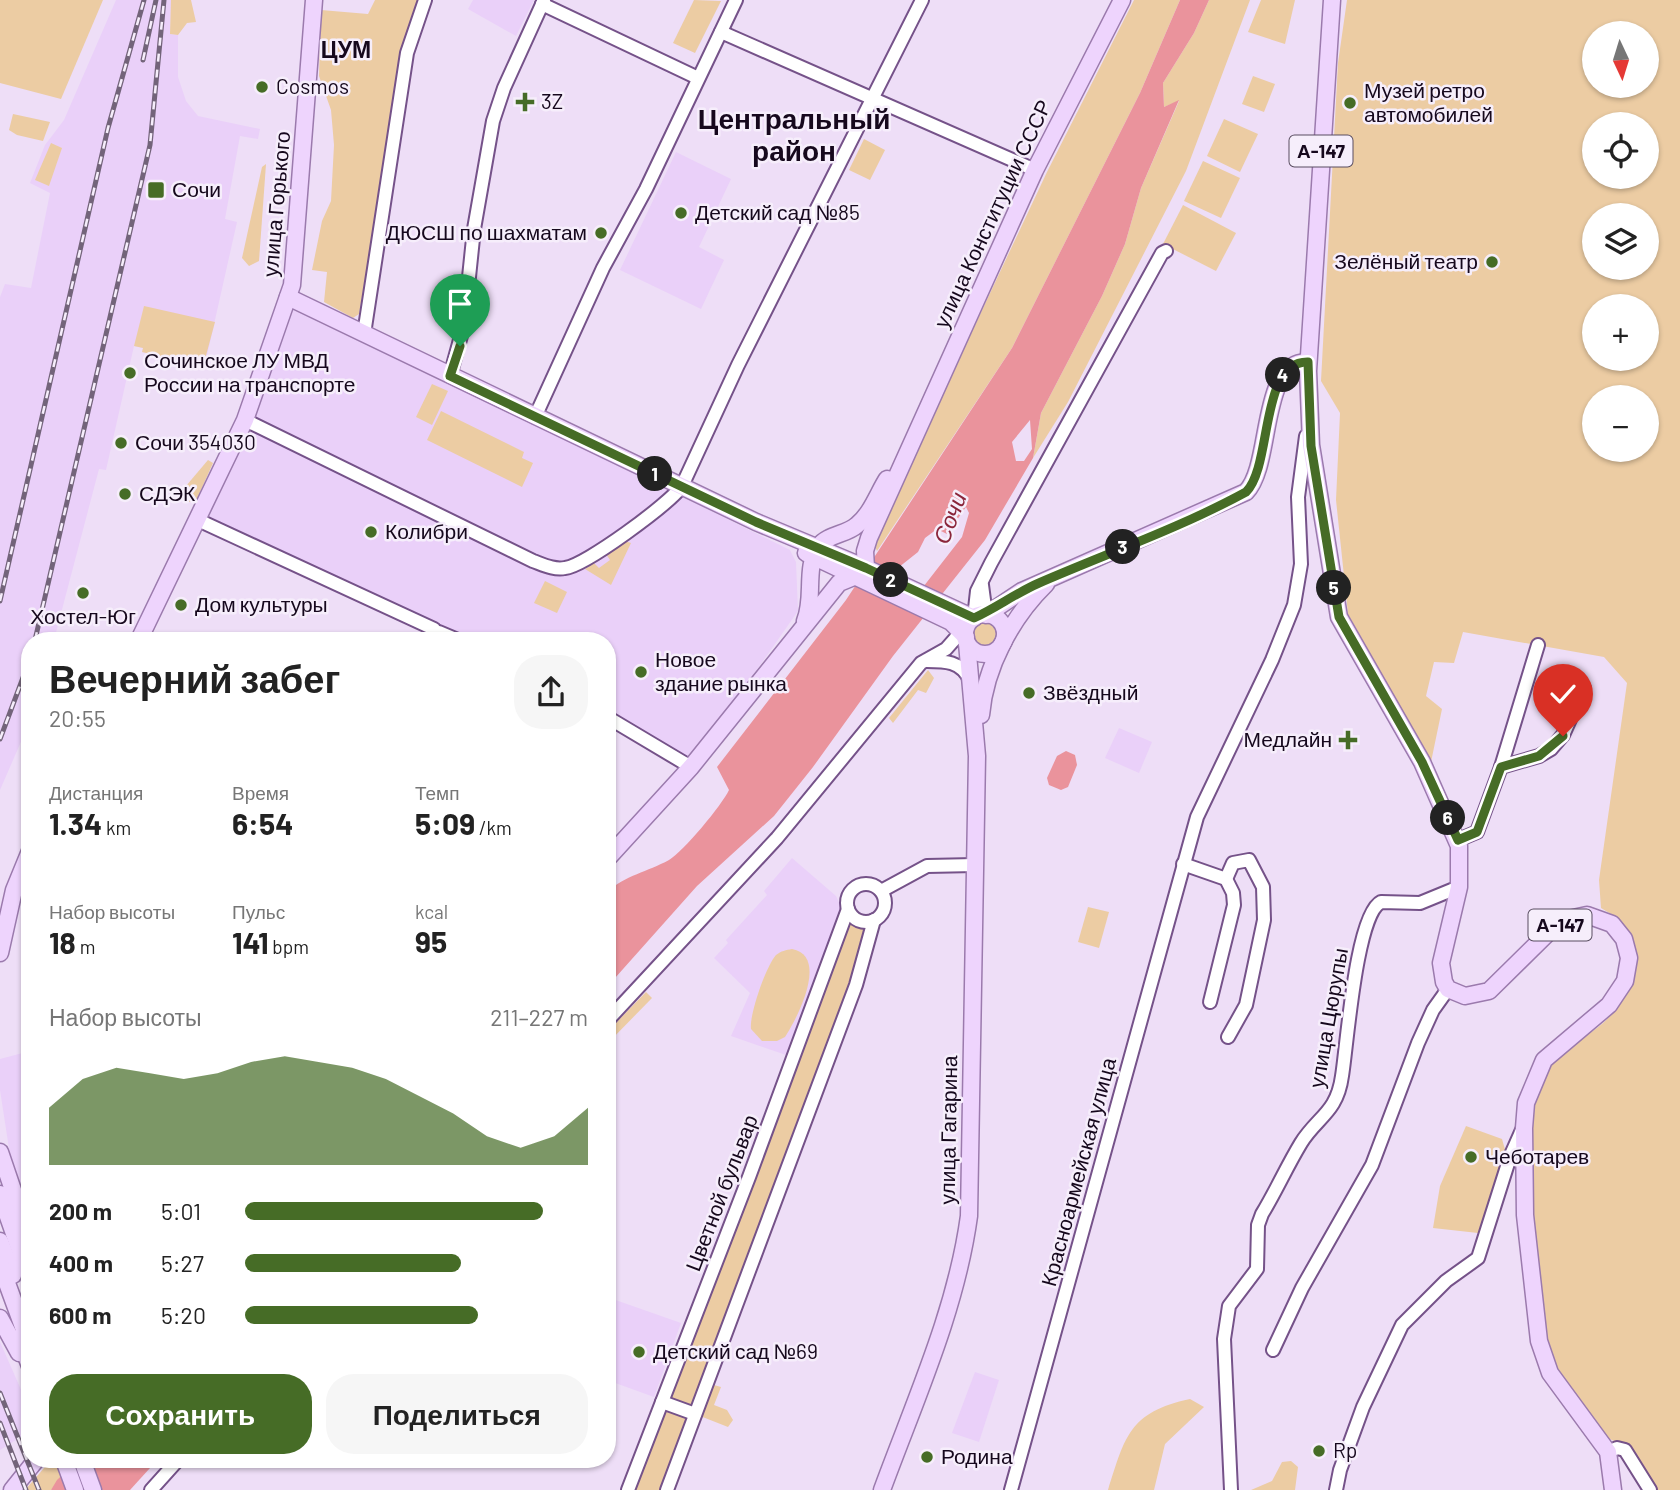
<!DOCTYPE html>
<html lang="ru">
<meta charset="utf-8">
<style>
:root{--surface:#fff;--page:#f6f6f6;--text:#222;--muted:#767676;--accent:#466c26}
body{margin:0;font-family:Barlow,sans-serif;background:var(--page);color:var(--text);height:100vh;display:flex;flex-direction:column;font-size:26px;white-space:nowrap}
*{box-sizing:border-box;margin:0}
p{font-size:23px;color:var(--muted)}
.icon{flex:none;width:38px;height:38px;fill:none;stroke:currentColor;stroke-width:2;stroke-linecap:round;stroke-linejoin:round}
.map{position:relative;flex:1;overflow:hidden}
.side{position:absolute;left:21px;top:632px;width:595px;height:836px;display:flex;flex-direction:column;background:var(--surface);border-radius:28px;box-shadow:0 2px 5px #0004}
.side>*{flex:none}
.needle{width:46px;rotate:176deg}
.tools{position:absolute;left:1582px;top:21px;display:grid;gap:14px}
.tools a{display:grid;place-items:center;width:77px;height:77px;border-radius:50%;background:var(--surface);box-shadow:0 2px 5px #0004;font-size:35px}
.pin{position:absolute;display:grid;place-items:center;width:60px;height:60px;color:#fff;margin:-72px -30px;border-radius:50% 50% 50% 0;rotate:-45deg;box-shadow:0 0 7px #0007}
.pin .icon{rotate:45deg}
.km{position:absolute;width:35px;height:35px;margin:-18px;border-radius:50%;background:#222;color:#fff;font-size:19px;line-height:35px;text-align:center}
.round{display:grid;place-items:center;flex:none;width:74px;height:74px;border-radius:28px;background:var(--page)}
.summary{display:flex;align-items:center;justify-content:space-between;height:119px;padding:0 28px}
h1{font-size:38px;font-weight:700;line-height:52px}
.metrics{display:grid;grid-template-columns:repeat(3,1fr);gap:10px;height:119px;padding:7px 28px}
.metrics div{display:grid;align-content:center}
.metrics b{font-size:30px;font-weight:700}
.metrics small{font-size:19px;font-weight:400}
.metrics p{font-size:19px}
.chart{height:196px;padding:14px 28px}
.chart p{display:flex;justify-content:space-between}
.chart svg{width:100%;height:126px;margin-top:7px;fill:var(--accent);opacity:.7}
.button{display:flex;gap:14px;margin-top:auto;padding:14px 28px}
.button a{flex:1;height:80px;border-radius:28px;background:var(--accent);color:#fff;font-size:28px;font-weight:700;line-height:80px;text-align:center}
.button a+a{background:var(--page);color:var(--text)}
ul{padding:0 28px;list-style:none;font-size:23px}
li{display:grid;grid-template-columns:112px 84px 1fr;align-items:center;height:52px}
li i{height:18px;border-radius:9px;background:var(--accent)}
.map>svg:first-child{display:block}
</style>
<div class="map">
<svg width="1680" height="1490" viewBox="0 0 1680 1490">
<rect width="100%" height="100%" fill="#eedef7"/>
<g fill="#ead0f9">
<path d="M116,0H171L170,34L178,35V77L186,101L198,116L260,129L258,139L240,136L225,219L237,222L206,360L201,365L193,364L142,352L143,348L134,346L106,470L99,469L54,640H30V721L0,790V297L5,284L31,288L50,193L30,183L45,145L64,120Z"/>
<path d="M473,0H534L516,36L468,9Z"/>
<path d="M676,152L731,179L699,247L724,260L701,309L620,270Z"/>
<path d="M291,303L790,550L796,562L798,611L695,758L689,762L607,713V640H464L204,519Z"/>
<path d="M1119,728L1152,742L1139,773L1105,758Z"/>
<path d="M792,858L836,896L843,911L789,1056L731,1036L750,993L714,958L728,943L726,940L767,895L764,891Z"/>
<path d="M30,1051V1210L10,1155L0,1090V1059Z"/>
<path d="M607,1297L681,1323L654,1397L607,1380Z"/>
<path d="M0,1342L30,1410V1431L0,1450Z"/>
<path d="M975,1372L999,1380L979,1442L952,1433Z"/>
</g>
<g fill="#eccca3" fill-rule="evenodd">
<path d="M0,0H103L61,99L0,83Z"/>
<path d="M171,0H191L196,22L187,23L178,35L170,34Z"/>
<path d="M375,0H421L405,40L359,314L353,318L324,302L327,272L312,270L322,221L331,201L334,145L331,110L319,76L321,10L368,14Z"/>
<path d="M694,0L721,1L695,53L673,43Z"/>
<path d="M1134,0H1180L1140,93L1012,348L877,551L873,542L1047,172Z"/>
<path d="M1209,0H1250L1186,171L1068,402L1033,458L1041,413L1102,296L1125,244L1141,188L1179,101L1164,107L1163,83L1194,33Z"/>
<path d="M1261,0H1295L1285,44L1248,32Z"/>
<path d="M1347,0H1680V1490H1658C1648,1474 1637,1455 1622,1444C1618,1441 1612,1441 1608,1438C1600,1431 1561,1379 1556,1370C1533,1325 1521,1125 1541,1078C1556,1044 1598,1037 1614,1010C1622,997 1627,954 1631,937L1616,917L1601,908L1599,880L1627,683L1604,657L1463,632L1454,663L1434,662L1426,696L1442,709L1431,762L1348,614L1336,500L1340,413L1321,381L1338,63ZM1594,33H1647V86H1594ZM1594,124H1647V177H1594ZM1594,215H1647V268H1594ZM1594,306H1647V359H1594ZM1594,397H1647V450H1594Z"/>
<path d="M1253,76L1275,84L1264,112L1242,104Z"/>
<path d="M13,114L50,122L43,141L17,135L9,130Z"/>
<path d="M1224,119L1258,134L1240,172L1207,156Z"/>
<path d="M864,139L885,150L870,180L849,170Z"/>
<path d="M51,143L62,148L49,186L35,180Z"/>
<path d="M1203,161L1240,178L1221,218L1184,201Z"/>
<path d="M266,164L259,261L249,266L242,258L262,167Z"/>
<path d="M1183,205L1236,233L1216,271L1163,244Z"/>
<path d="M144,306L215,322L204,363L193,364L142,352L143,348L134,346Z"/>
<path d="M432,384L448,391L432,425L416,417Z"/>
<path d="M441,411L524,452L522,458L533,463L522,487L427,440Z"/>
<path d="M208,460L213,463L196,501L189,502L184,499L186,486Z"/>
<path d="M625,541L631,543L611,585L585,569L594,563L599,568L610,560L606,554Z"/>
<path d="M545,581L567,592L557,613L534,603Z"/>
<circle cx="984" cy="634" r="13"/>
<path d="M928,670L934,678L926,693L918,690L893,723L889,718Z"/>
<path d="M1088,907L1109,912L1099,948L1078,942Z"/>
<path d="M850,914L859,921L874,920L707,1383L721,1387L714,1405L727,1410L733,1420L728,1427L695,1414L667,1490H628Z"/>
<path d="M792,949C829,956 798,1017 785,1037L777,1041H762L751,1029C749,1015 766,966 776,955C781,951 786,950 792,949Z"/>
<path d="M646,992L652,998L607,1044V1032Z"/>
<path d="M1466,1126L1502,1139L1506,1153L1478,1233L1433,1228L1440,1186Z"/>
<path d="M1190,1399L1204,1407L1165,1444L1154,1490H1108C1125,1437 1129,1412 1190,1399Z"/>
<path d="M51,1460H59L65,1474L51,1490H25Z"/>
<path d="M1291,1461L1298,1467L1295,1490H1251L1272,1481L1282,1462Z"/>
</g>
<g fill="#ea939c" fill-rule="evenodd">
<path d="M1180,0H1209L1194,33L1163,83L1164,107L1179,100L1141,188L1125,244L1102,296L1041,413L1033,458L985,540L893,656L813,767L774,816L697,886L607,987V892C626,875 647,872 669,860C683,852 722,805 729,790L717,767L846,600L1012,348L1140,93ZM1030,420L1032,449L1024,461H1016L1012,442ZM966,507L969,513L962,537L920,591L884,579L918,552L925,538L937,529L947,534Z"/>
<path d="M1066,751L1075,755L1077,765L1068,787L1061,790L1049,785L1047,778L1057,756Z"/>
<path d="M78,1460H150V1468L130,1490H51L57,1480Z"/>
</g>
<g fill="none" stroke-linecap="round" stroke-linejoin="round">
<g stroke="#755289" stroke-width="16">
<g id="minor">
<path d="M542,4L698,78"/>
<path d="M721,32L1035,170"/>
<path d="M364,334L407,53L425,0"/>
<path d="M450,376L464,325L474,229L493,121L504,88L544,0"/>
<path d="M535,417L603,268L646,189L736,0"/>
<path d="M245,420L533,561C544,565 554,570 565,568C585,566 669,504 682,486L738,365L922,0"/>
<path d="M198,520L434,629"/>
<path d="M982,585L986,615"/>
<path d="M974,618L977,591L991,563L1162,253L1166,251"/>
<path d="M439,632L458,640"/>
<path d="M927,661C945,661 961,661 970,680"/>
<path d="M607,717L691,767"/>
<path d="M1501,767L1538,645"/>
<path d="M1458,840L1477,832L1501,767L1539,756L1551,749L1563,735L1584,688"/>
<path d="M1183,864L1226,879L1233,893L1234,905L1210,1002"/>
<path d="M1226,879L1233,863L1249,860L1263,887L1264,920L1246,1005L1228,1037"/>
<circle cx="866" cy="903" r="19"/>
<path d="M881,891L927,866L975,865"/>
<path d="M607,1021L777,838L921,663L946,649L969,623"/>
<path d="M1273,1350L1302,1288L1372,1165L1418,1043L1433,1010L1448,989"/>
<path d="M662,1402L695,1414"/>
<path d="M1608,1452L1617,1448L1625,1450L1650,1490"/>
<path d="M151,1490L178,1460"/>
<path d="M628,1490L749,1177L848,909"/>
<path d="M667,1490L856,985L874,920"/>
<path d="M1011,1490L1197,817L1272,660L1294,605L1301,564L1298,497L1306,436"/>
<path d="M1231,1490L1224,1339L1229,1306L1257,1269L1258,1225L1262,1214C1276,1191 1287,1166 1301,1143C1317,1117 1337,1113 1342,1076C1347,1046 1356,914 1381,902L1420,903L1459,887"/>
<path d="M1336,1490L1340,1470L1363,1407L1402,1325L1446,1281L1478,1258L1510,1157L1522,1130"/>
</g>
</g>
<g stroke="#9b7aad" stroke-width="19">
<g id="major">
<path d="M1332,0L1308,371L1311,445L1339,617L1422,762L1459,846V887L1441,963L1444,982L1448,989L1465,996L1489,991L1553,928L1573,918L1587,915L1612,924L1624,939L1629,958L1625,981L1609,1005L1544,1060L1526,1103L1524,1128L1525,1215L1539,1341L1550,1373L1608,1452L1613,1490"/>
<path d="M288,297L756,522L866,568L974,618"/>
<path d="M806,553L951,622L966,637"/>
<path d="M866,568L865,551L869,538L1035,170L1122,0"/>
<circle cx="985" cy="634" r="20"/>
<path d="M986,615L1022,591L1246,492C1273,465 1259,361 1308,362"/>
<path d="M805,621C815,597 804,568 819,546C828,534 846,535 857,525C871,514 878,493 887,479"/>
<path d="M139,640L245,420L292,285L314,0"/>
<path d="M981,715C985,667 1012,617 1046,584"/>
<path d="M607,859L691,767L839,583L856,576"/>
<path d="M0,953L14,890L30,851"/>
<path d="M0,1152L30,1240"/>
<path d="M0,1194L30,1279"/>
<path d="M0,1241L13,1275"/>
<path d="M0,1264L30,1346"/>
<path d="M0,1318L19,1353"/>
<path d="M19,1338L30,1366"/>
<path d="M64,1460L75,1490"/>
<path d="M82,1460L93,1490"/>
<path d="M12,1490L36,1460"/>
<path d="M882,1490C915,1400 956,1311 969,1216L977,756L967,643"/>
</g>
</g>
<use href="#minor" stroke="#fff" stroke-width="12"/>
<use href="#major" stroke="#eed4fd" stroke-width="16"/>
<g stroke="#73647a" stroke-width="5">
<g id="rail">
<path d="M143,60L156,0"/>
<path d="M0,601L108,128L144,0"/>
<path d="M35,640L150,145L164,0"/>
<path d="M0,739L30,659"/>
<path d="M0,1393L39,1490"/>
<path d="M0,1423L26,1490"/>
</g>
</g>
<use href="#rail" stroke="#f6eefb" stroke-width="2.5" stroke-dasharray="8" stroke-linecap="butt"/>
</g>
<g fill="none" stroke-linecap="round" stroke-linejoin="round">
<g stroke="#fff" stroke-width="14">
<path id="route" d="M460,346L450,376L756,522L866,568L974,618C996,608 1016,593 1039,583C1108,553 1180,528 1246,492C1273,465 1259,361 1308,362L1311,446L1339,617L1422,762L1458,840L1477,832L1501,767L1539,756L1563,736"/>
</g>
<use href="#route" stroke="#466c26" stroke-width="9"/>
</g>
<g fill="#466c26" stroke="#f6eefb" stroke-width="2.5">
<circle cx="262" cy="87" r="7"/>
<path d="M521.5 91.5h7v7h7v7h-7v7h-7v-7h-7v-7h7z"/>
<circle cx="1350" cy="103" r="7"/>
<rect x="147" y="181" width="18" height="18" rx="3.5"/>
<circle cx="681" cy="213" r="7"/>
<circle cx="601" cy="233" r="7"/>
<circle cx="1492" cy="262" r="7"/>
<circle cx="130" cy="373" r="7"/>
<circle cx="121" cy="443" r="7"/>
<circle cx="125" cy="494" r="7"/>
<circle cx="371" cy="532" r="7"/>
<circle cx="83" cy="593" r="7"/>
<circle cx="181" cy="605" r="7"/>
<circle cx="641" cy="672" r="7"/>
<circle cx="1029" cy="693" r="7"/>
<path d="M1344.5 729.5h7v7h7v7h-7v7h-7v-7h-7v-7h7z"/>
<circle cx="1471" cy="1157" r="7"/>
<circle cx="639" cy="1352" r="7"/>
<circle cx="1319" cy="1451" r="7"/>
<circle cx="927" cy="1457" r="7"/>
</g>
<g text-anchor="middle" stroke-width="5" stroke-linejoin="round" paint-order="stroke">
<g fill="#f6eefb" stroke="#594d60" stroke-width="2">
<rect x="1289.5" y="135.5" width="63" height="31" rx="5"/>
<rect x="1528.5" y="909.5" width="63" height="31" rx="5"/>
</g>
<g font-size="19" font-weight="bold" fill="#16081d">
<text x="1321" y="158">А-147</text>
<text x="1560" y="932">А-147</text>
</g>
<g font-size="21" fill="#16081d" stroke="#f6eefb" text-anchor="start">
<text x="276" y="94">Cosmos</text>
<text x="1364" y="98">Музей ретро<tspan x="1364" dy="24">автомобилей</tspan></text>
<text x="541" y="109">3Z</text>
<text x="172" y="197">Сочи</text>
<text x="695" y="220">Детский сад №85</text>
<text x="587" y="240" text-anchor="end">ДЮСШ по шахматам</text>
<text x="1478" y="269" text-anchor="end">Зелёный театр</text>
<text x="144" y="368">Сочинское ЛУ МВД<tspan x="144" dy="24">России на транспорте</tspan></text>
<text x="135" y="450">Сочи 354030</text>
<text x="139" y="501">СДЭК</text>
<text x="385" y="539">Колибри</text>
<text x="195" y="612">Дом культуры</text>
<text x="83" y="624" text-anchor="middle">Хостел-Юг</text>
<text x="655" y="667">Новое<tspan x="655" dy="24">здание рынка</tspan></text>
<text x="1043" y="700">Звёздный</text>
<text x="1332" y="747" text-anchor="end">Медлайн</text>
<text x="1485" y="1164">Чеботарев</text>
<text x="653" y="1359">Детский сад №69</text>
<text x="1333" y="1458">Rp</text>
<text x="941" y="1464">Родина</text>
</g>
<g font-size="21" fill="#16081d" stroke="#f6eefb">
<text transform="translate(277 204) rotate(-85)" y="7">улица Горького</text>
<text transform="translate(993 214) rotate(-65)" y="7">улица Конституции СССР</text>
<text transform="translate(1329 1018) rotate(-80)" y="7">улица Цюрупы</text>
<text transform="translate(949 1130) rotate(-89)" y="7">улица Гагарина</text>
<text transform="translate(1079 1172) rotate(-75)" y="7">Красноармейская улица</text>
<text transform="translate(722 1193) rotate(-69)" y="7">Цветной бульвар</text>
</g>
<g font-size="23" font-weight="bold" fill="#16081d" stroke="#f6eefb">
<text x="346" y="58">ЦУМ</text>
</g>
<g font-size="23" font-style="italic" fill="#8a253a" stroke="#f6eefb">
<text transform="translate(950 518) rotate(-69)" y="8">Сочи</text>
</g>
<g font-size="28" font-weight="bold" fill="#16081d" stroke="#f6eefb">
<text x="794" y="129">Центральный<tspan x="794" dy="32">район</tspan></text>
</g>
</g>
</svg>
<div class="tools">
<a><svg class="needle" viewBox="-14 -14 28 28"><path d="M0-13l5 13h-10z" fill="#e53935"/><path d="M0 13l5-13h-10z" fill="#767676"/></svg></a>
<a><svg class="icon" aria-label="locate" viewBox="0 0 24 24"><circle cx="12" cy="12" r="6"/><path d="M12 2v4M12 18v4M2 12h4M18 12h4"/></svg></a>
<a><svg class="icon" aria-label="layers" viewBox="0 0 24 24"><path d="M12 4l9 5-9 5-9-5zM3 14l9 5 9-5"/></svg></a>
<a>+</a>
<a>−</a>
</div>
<div class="pin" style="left:460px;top:346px;background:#1e9e55"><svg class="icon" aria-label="arrive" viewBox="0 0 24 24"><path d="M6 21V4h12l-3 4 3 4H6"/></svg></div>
<div class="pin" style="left:1563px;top:736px;background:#d93025"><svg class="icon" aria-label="check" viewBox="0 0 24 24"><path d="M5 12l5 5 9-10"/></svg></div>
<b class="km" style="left:655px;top:474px">1</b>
<b class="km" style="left:891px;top:580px">2</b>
<b class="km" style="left:1123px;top:547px">3</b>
<b class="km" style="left:1283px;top:375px">4</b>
<b class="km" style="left:1334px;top:588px">5</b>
<b class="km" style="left:1448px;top:818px">6</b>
<section class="side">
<div class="summary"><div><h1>Вечерний забег</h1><p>20:55</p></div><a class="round"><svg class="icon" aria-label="share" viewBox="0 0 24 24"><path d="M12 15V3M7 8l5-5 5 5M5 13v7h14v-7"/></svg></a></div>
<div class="metrics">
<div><p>Дистанция</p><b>1.34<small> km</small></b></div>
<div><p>Время</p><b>6:54</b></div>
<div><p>Темп</p><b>5:09<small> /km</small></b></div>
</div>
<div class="metrics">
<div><p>Набор высоты</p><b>18<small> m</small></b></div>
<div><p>Пульс</p><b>141<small> bpm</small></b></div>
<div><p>kcal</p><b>95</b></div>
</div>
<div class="chart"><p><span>Набор высоты</span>211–227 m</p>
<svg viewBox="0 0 160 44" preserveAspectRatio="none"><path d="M0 44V24L10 14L20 10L30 12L40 14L50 12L60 8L70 6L80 8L90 10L100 14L110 20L120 26L130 34L140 38L150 34L160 24V44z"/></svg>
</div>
<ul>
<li><b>200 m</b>5:01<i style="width:87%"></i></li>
<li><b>400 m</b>5:27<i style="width:63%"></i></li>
<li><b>600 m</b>5:20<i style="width:68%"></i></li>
</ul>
<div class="button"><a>Сохранить</a><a>Поделиться</a></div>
</section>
</div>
